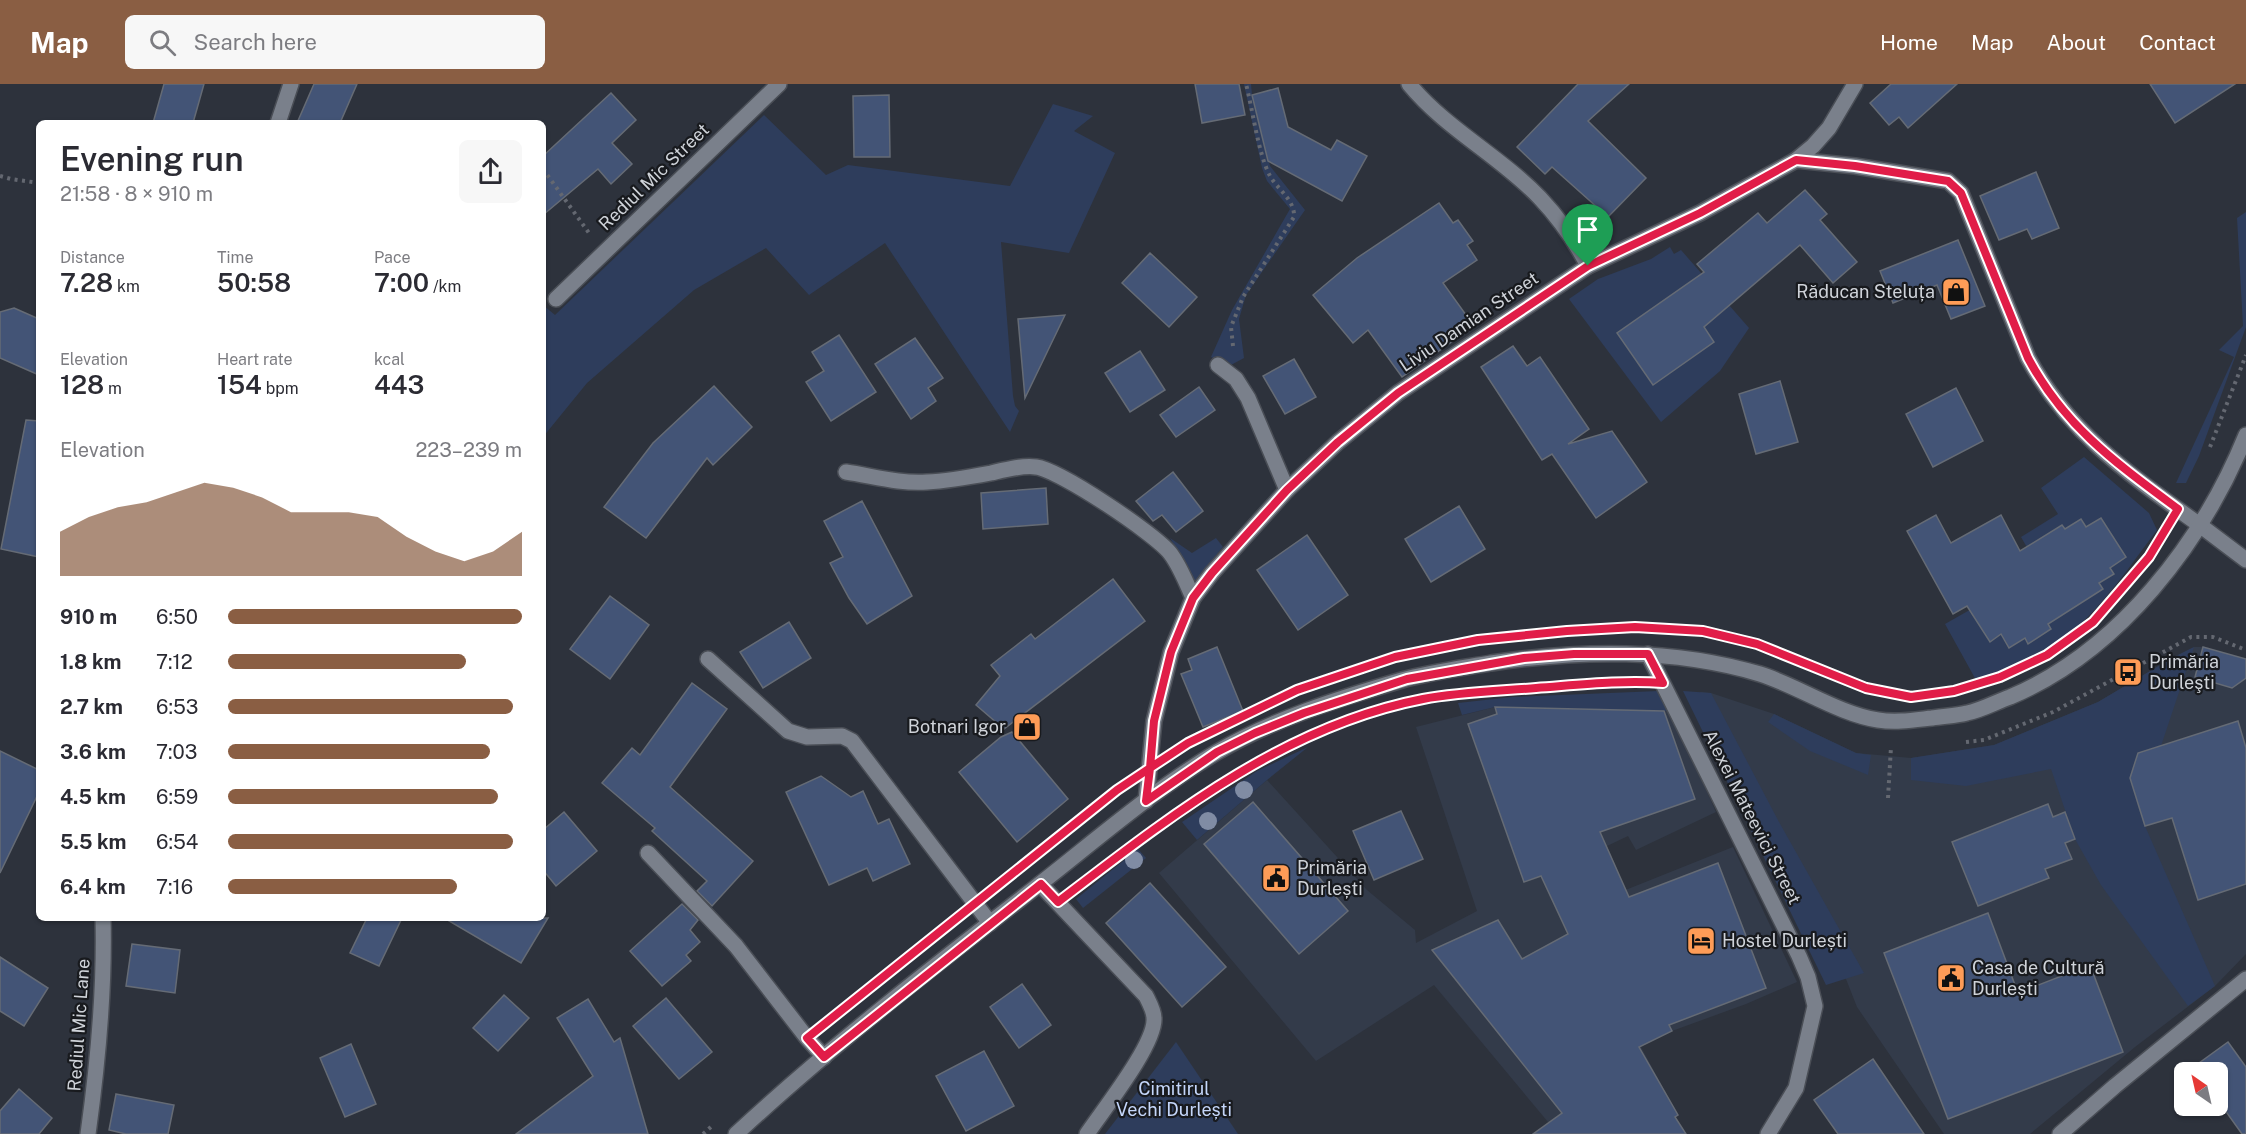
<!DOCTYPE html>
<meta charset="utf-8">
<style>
:root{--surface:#fff;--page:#f7f7f7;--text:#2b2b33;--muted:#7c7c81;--accent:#8a5e43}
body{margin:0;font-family:"Public Sans",sans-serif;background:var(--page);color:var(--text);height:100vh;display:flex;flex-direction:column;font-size:22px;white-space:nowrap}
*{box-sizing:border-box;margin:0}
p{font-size:20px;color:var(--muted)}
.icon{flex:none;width:33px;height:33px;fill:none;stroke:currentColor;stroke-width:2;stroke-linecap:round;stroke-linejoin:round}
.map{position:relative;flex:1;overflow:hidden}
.details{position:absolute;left:36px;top:36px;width:510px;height:801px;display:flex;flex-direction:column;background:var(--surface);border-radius:9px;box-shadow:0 2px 4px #0004}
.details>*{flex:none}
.needle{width:39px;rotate:326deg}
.fabs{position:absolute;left:2174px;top:978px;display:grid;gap:12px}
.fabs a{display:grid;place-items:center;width:54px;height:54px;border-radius:9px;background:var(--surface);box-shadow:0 2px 4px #0004;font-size:30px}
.pin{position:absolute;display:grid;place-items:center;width:51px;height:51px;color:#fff;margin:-62px -26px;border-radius:50% 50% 50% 0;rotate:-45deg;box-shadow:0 0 6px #0007}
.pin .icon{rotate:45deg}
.round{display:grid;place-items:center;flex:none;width:63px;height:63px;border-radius:9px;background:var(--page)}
.head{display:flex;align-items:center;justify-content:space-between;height:102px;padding:0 24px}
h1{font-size:33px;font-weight:600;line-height:45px}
.metrics{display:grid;grid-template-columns:repeat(3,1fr);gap:9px;height:102px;padding:6px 24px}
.metrics div{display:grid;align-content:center}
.metrics b{font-size:26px;font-weight:600}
.metrics small{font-size:16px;font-weight:400}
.metrics p{font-size:16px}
.chart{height:168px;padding:12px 24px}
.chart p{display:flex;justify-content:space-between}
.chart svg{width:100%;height:108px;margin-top:6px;fill:var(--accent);opacity:.7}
ul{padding:0 24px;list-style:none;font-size:20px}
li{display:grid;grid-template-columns:96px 72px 1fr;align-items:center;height:45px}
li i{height:15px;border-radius:8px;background:var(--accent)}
header{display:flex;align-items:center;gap:36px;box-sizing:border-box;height:84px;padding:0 30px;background:var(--accent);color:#fff}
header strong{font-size:28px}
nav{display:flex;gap:33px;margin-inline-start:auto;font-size:21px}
.search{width:420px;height:54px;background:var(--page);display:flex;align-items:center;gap:15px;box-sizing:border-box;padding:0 21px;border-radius:9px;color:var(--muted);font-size:22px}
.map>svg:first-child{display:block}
</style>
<header>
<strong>Map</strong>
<div class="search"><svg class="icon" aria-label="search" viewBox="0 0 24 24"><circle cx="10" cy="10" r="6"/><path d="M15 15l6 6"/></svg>Search here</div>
<nav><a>Home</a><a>Map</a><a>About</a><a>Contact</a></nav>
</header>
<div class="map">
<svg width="2246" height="1050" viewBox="0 0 2246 1050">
<rect width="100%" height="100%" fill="#2d323c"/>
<g fill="#333b4a">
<path d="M2194,563H2203L2246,575V870L2215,902L2135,963L2030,1050H1944L1857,923L1846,895L1700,608L1711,609L1774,630L1856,669L1911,674L1994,661L2098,618L2172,574Z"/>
<path d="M1495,623L1671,627L1716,728L1636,766L1628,752L1607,762L1620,792L1623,807L1733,763L1797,898L1746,920L1672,947L1641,963L1678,1031L1648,1050H1558L1434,901L1316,977L1159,789L1267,696L1367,806L1415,846L1416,859L1477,827L1416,643Z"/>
</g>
<g fill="#2e3d5c">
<path d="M1244,0H1251L1252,11L1270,82L1305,126L1246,211L1239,235L1244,274L1229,282L1211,273L1232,226L1290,125L1267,97L1262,84Z"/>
<path d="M1053,20L1093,32L1074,47L1115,69L1069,169L1001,158L1013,312L1015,322L1019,327L1010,348L885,159L809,211L766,164L694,206L587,299L543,353V221L555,231L764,31L826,91L848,81L1010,102Z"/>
<path d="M2246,128V243L2199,372L2186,399H2176L2234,273L2219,266L2243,242L2237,134Z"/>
<path d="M1670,163L1674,170L1681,166L1749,244L1720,287L1661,338L1569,215L1598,195L1651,175Z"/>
<path d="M2084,373L2149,429L2157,446C2122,492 2090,544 2036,572C2018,582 1996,588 1976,596L1945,540L2040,486L2021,453L2058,430L2041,404Z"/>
<path d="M1170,454L1192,469L1216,454L1223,463L1195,497Z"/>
<path d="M2194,563L2161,662L2138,669L2130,694L2145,742L2215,902L2188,922L2101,801L2075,755L2051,685L1966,702L1911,696V674L1994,661L2098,618L2172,574Z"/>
<path d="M1659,607L1671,627L1495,623L1462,631L1458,619L1512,613Z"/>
<path d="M1683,607L1711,609L1779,738L1864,889L1826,901Z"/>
<path d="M1774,630L1856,669L1871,671L1868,691L1810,667L1768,638Z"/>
<path d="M1308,663L1267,696L1197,756L1182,738L1257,687Z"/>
<path d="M1138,765L1146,774L1083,824L1076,815Z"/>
<path d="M1176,958L1238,1050H1105Z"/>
</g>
<g fill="#435476" stroke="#656b75" stroke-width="1.5">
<path d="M164,0H204L193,39H153Z"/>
<path d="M314,0H357L340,39H297Z"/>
<path d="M1195,0H1239L1245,31L1202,39Z"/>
<path d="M1578,0H1629L1588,37L1646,94L1608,133L1552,83L1545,90L1517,63Z"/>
<path d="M1891,0H1957L1908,44L1899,33L1889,41L1870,19Z"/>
<path d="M2150,0H2235L2175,39Z"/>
<path d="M1278,4L1288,43L1331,66L1337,56L1367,72L1342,117L1268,77L1252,11Z"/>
<path d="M611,9L636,36L612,59L632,80L611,100L598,85L543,131V72Z"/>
<path d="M889,11L890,73H854L853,12Z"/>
<path d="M2036,88L2059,144L2032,155L2027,145L1999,156L1980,112Z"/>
<path d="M1805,106L1827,130L1820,136L1857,178L1833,199L1800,161L1704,243L1714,258L1653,301L1617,249L1704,188L1697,180L1758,129L1767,139Z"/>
<path d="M1439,119L1453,139L1458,136L1473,157L1467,161L1477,176L1443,199L1474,242L1402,293L1368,246L1353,259L1313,211L1357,174Z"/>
<path d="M1958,156L1985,222L1951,235L1937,201L1893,219L1880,187Z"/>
<path d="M1150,169L1197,213L1169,243L1122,199Z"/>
<path d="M14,224L39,235V291L0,274V228Z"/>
<path d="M1065,231L1025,314L1018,235Z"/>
<path d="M839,251L876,308L831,337L806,298L824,287L812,268Z"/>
<path d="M915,254L943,294L928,304L936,317L911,335L875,280Z"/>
<path d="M1513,262L1527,282L1540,273L1589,345L1568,360L1612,347L1647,398L1596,434L1552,370L1542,376L1481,283Z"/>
<path d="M1140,267L1165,306L1130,328L1105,289Z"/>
<path d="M1294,275L1316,313L1285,330L1263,292Z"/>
<path d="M1780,297L1798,358L1756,370L1739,310Z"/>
<path d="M714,302L752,343L713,381L707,374L646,454L604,423L653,359Z"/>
<path d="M1199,303L1215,326L1176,353L1160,331Z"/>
<path d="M1956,304L1983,357L1933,383L1906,330Z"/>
<path d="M26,336L39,337V473L1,465Z"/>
<path d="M1173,388L1203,427L1176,448L1162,431L1153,437L1136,417Z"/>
<path d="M1046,404L1048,440L983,445L981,409Z"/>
<path d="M862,417L912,512L867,540L849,514L830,479L843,473L824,437Z"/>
<path d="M1459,422L1485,465L1431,498L1405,455Z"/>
<path d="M1936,431L1951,459L2001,431L2020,467L2062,441L2065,445L2081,435L2086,443L2101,434L2126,473L2110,484L2114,490L2099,499L2103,505L2048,540L2051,545L2028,560L2025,554L2009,564L2001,550L1990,558L1967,522L1953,530L1907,447Z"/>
<path d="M1307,451L1348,511L1298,546L1257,486Z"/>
<path d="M1113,495L1145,537L1004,645L976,621L1000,592L991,581L1031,550L1035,555Z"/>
<path d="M610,512L649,541L610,595L570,565Z"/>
<path d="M789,538L811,574L763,604L740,568Z"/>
<path d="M1217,563L1243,627L1203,643L1181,590L1192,586L1188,575Z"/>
<path d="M2203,563L2246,575V594L2232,604L2195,593Z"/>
<path d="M692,599L727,625L670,703L753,777L712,822L697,807L707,797L652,747L655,744L602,699L632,664L640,671Z"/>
<path d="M1495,623L1664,627L1695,715L1600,748L1629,813L1718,779L1766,904L1669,941L1672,947L1639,963L1678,1031L1675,1033L1686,1050H1533L1562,1029L1432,866L1498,836L1522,875L1568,850L1541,792L1524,798L1468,640L1497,630Z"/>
<path d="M2238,637L2246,664V800L2198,816L2172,734L2145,742L2130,694L2138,669Z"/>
<path d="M1012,648L1068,715L1017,758L959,688L1001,653Z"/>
<path d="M0,667L39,686V708L0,789Z"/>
<path d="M821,692L851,713L863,707L878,740L889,735L910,780L873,797L867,784L829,801L786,708Z"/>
<path d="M1253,718L1348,827L1299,870L1204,760Z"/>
<path d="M2048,720L2053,733L2065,728L2075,755L2065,759L2072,775L2045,785L2049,794L1978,822L1952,758Z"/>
<path d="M1401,727L1423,775L1374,796L1353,747Z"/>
<path d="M564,728L597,767L556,802L543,786V746Z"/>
<path d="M1150,799L1226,883L1182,923L1106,839Z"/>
<path d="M682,820L698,836L690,846L700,858L686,871L691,877L662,902L630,867Z"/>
<path d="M1988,829L2018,909L2090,881L2123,968L1948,1035L1884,869Z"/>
<path d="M367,834H402L379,882L350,869Z"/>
<path d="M444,834H548L521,879Z"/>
<path d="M132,860L180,866L175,909L126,902Z"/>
<path d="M0,873L48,904L24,942L0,927Z"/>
<path d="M1022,900L1051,941L1019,964L990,923Z"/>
<path d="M504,911L529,934L498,967L473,944Z"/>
<path d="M666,914L712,968L679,995L633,942Z"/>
<path d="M588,915L614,958L620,954L648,1050H516L593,992L557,934Z"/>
<path d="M2228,958L2246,983V1050H2242L2217,1015V988H2199L2195,982Z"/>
<path d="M351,960L376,1020L345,1033L320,974Z"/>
<path d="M984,967L1014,1022L966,1047L936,992Z"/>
<path d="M1873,975L1924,1050H1838L1814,1016Z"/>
<path d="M19,1005L52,1034L39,1050H0V1027Z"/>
<path d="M116,1010L174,1021L168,1050H126L109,1046Z"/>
</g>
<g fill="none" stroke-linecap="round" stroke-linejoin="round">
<g stroke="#4a4e56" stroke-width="18">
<g id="service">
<path d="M1796,76L1855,82L1948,97L1961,109L2028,274C2069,350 2132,392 2201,442"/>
<path d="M1218,281L1236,295L1248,314L1287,406"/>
<path d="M846,388C873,392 900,400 927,398C949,397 970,393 991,389C1004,386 1022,381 1036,383C1060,386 1155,450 1170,469C1180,482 1186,498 1193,514"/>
<path d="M708,575L788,647L807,653L842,652L852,657L990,839"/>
<path d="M648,769L736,862L807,954L824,973"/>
</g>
</g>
<g stroke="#4a4e56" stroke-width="18">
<g id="minor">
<path d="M1409,0C1446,45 1500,72 1540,114C1559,134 1575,157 1588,182"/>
<path d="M278,39L291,0"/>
<path d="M556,215L779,0"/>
<path d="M2201,442L2246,476"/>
<path d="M1648,570L1799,872L1808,893L1815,922L1796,1004L1768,1050"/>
<path d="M1146,717L1154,637L1171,568L1193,514L1212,489L1287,406L1338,358L1398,309L1588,182L1700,129L1796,76L1813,62L1829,44L1855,0"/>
<path d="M1040,800L1146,912C1149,918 1154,927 1154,934C1156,960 1103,1026 1087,1050"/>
<path d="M88,1050C98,978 105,906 103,834"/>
<path d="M2060,1050L2115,1002L2246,895"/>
</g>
</g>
<g stroke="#4a4e56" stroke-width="18">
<path id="tertiary" d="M736,1050C831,962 934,882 1036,803C1095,757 1153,706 1217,668C1273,635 1340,614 1402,596C1431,588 1462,584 1491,579C1581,566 1672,564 1760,590C1798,602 1839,630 1878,636C1896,639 1914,636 1932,634C1943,632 1956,632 1967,629C1982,626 1996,618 2010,613C2119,567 2202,459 2246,351"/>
</g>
<g stroke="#646871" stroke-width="4" stroke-dasharray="3 4.5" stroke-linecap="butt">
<path d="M543,85L589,149"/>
<path d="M0,92L11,95L39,99"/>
<path d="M1233,262L1231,243L1243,213L1294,133C1295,116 1278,106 1270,92C1258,69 1253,27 1246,0"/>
<path d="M2210,363L2246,271"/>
<path d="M1671,545L1703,547L1761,562"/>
<path d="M1823,587L1866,604L1896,610"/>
<path d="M1482,609L1633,598"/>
<path d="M1966,658L1984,656L2053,628L2191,553H2213L2246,566"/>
<path d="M1888,714L1891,663"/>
<path d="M1140,756L1225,696L1267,673"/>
<path d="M703,1050L712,1042"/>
</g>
<use href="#service" stroke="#7a808b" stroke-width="15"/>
<use href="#minor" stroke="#7a808b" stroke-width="15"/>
<use href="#tertiary" stroke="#7a808b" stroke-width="15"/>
</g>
<g fill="#808ca4">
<circle cx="1244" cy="706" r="9"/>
<circle cx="1208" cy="737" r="9"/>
<circle cx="1134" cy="776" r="9"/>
</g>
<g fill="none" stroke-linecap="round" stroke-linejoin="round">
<g stroke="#fff" stroke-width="12">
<path id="route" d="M1588,182L1398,309L1338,358L1287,406L1212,489L1193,514L1171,568L1154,637L1150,684L1117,706L807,954L824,973L1041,800L1058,818C1168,734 1283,642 1423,615C1460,608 1499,607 1536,604C1578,601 1620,596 1663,599L1648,570H1574L1524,574L1407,595L1304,629L1255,649L1217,668L1146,717L1150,684L1188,659L1297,606L1395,573L1478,556L1567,547L1635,543L1703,547L1757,560L1866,604L1911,613L1954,607L2000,593L2047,571L2093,538L2149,473L2178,425C2116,379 2065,343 2028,274L1961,109L1948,97L1855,82L1796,76L1700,129L1588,182"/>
</g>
<use href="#route" stroke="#e11d48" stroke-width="8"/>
</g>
<defs>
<g id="shop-square" transform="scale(1.5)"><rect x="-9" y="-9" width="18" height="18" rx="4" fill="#fe9c57" stroke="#181a1e"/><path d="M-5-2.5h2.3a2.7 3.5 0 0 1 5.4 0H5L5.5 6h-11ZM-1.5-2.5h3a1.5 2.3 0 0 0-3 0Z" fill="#111"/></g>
<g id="bus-square" transform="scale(1.5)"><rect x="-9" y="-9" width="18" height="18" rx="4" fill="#fe9c57" stroke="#181a1e"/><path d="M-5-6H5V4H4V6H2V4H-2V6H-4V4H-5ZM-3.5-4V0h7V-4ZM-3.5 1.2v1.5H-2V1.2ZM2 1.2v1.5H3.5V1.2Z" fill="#111"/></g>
<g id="civic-square" transform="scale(1.5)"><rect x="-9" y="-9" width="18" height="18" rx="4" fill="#fe9c57" stroke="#181a1e"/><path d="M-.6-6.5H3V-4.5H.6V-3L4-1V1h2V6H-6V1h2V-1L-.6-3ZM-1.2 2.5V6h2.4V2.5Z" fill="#111"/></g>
<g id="hotel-square" transform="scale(1.5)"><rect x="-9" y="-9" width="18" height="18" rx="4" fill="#fe9c57" stroke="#181a1e"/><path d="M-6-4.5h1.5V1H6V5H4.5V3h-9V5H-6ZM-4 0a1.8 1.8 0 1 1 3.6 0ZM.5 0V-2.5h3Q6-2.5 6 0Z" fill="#111"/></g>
</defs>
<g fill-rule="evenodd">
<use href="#shop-square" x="1956" y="208"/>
<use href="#bus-square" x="2128" y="588"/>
<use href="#shop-square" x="1027" y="643"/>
<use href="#civic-square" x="1276" y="794"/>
<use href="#hotel-square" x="1701" y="857"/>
<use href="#civic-square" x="1951" y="894"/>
</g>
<g text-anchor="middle" stroke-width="4.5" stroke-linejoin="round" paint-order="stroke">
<g font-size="18" fill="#cfd3d9" stroke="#181a1e">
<text transform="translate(654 93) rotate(-44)" y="6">Rediul Mic Street</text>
<text transform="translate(1469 238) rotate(-34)" y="6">Liviu Damian Street</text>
<text transform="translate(1752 733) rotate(63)" y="6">Alexei Mateevici Street</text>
<text transform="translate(79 941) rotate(-86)" y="6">Rediul Mic Lane</text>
</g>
<g font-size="18" fill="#cfd3d9" stroke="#181a1e" text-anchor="start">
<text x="1935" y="214" text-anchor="end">Răducan Steluța</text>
<text x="2149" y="584">Primăria<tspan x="2149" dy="21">Durleşti</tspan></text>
<text x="1006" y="649" text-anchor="end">Botnari Igor</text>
<text x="1297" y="790">Primăria<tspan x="1297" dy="21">Durlești</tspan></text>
<text x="1722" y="863">Hostel Durlești</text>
<text x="1972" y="890">Casa de Cultură<tspan x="1972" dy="21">Durlești</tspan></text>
</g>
<g font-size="18" fill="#c4d6fa" stroke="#181a1e">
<text x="1174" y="1011">Cimitirul<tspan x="1174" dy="21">Vechi Durlești</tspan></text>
</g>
</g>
</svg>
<div class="fabs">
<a><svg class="needle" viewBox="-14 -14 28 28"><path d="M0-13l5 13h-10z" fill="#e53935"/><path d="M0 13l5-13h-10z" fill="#7c7c81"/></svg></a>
</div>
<div class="pin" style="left:1588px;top:182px;background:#1e9e55"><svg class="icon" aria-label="arrive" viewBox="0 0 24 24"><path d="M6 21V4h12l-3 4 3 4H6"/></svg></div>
<section class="details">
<div class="head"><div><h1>Evening run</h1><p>21:58 · 8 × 910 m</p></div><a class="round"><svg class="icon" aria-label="share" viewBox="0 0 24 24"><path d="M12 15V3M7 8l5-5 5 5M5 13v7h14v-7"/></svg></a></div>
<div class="metrics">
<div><p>Distance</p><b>7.28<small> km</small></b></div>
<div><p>Time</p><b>50:58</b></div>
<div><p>Pace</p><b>7:00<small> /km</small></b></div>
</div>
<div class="metrics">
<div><p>Elevation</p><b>128<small> m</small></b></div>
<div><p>Heart rate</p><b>154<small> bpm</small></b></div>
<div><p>kcal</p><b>443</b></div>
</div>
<div class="chart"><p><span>Elevation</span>223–239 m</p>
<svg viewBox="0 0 160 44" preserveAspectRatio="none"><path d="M0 44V26L10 20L20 16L30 14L40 10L50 6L60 8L70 12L80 18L90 18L100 18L110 20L120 28L130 34L140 38L150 34L160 26V44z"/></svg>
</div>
<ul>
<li><b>910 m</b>6:50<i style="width:100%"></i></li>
<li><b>1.8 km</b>7:12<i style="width:81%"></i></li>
<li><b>2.7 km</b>6:53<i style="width:97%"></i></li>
<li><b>3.6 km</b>7:03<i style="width:89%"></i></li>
<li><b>4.5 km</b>6:59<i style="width:92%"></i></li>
<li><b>5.5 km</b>6:54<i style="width:97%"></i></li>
<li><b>6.4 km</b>7:16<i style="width:78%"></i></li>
</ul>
</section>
</div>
